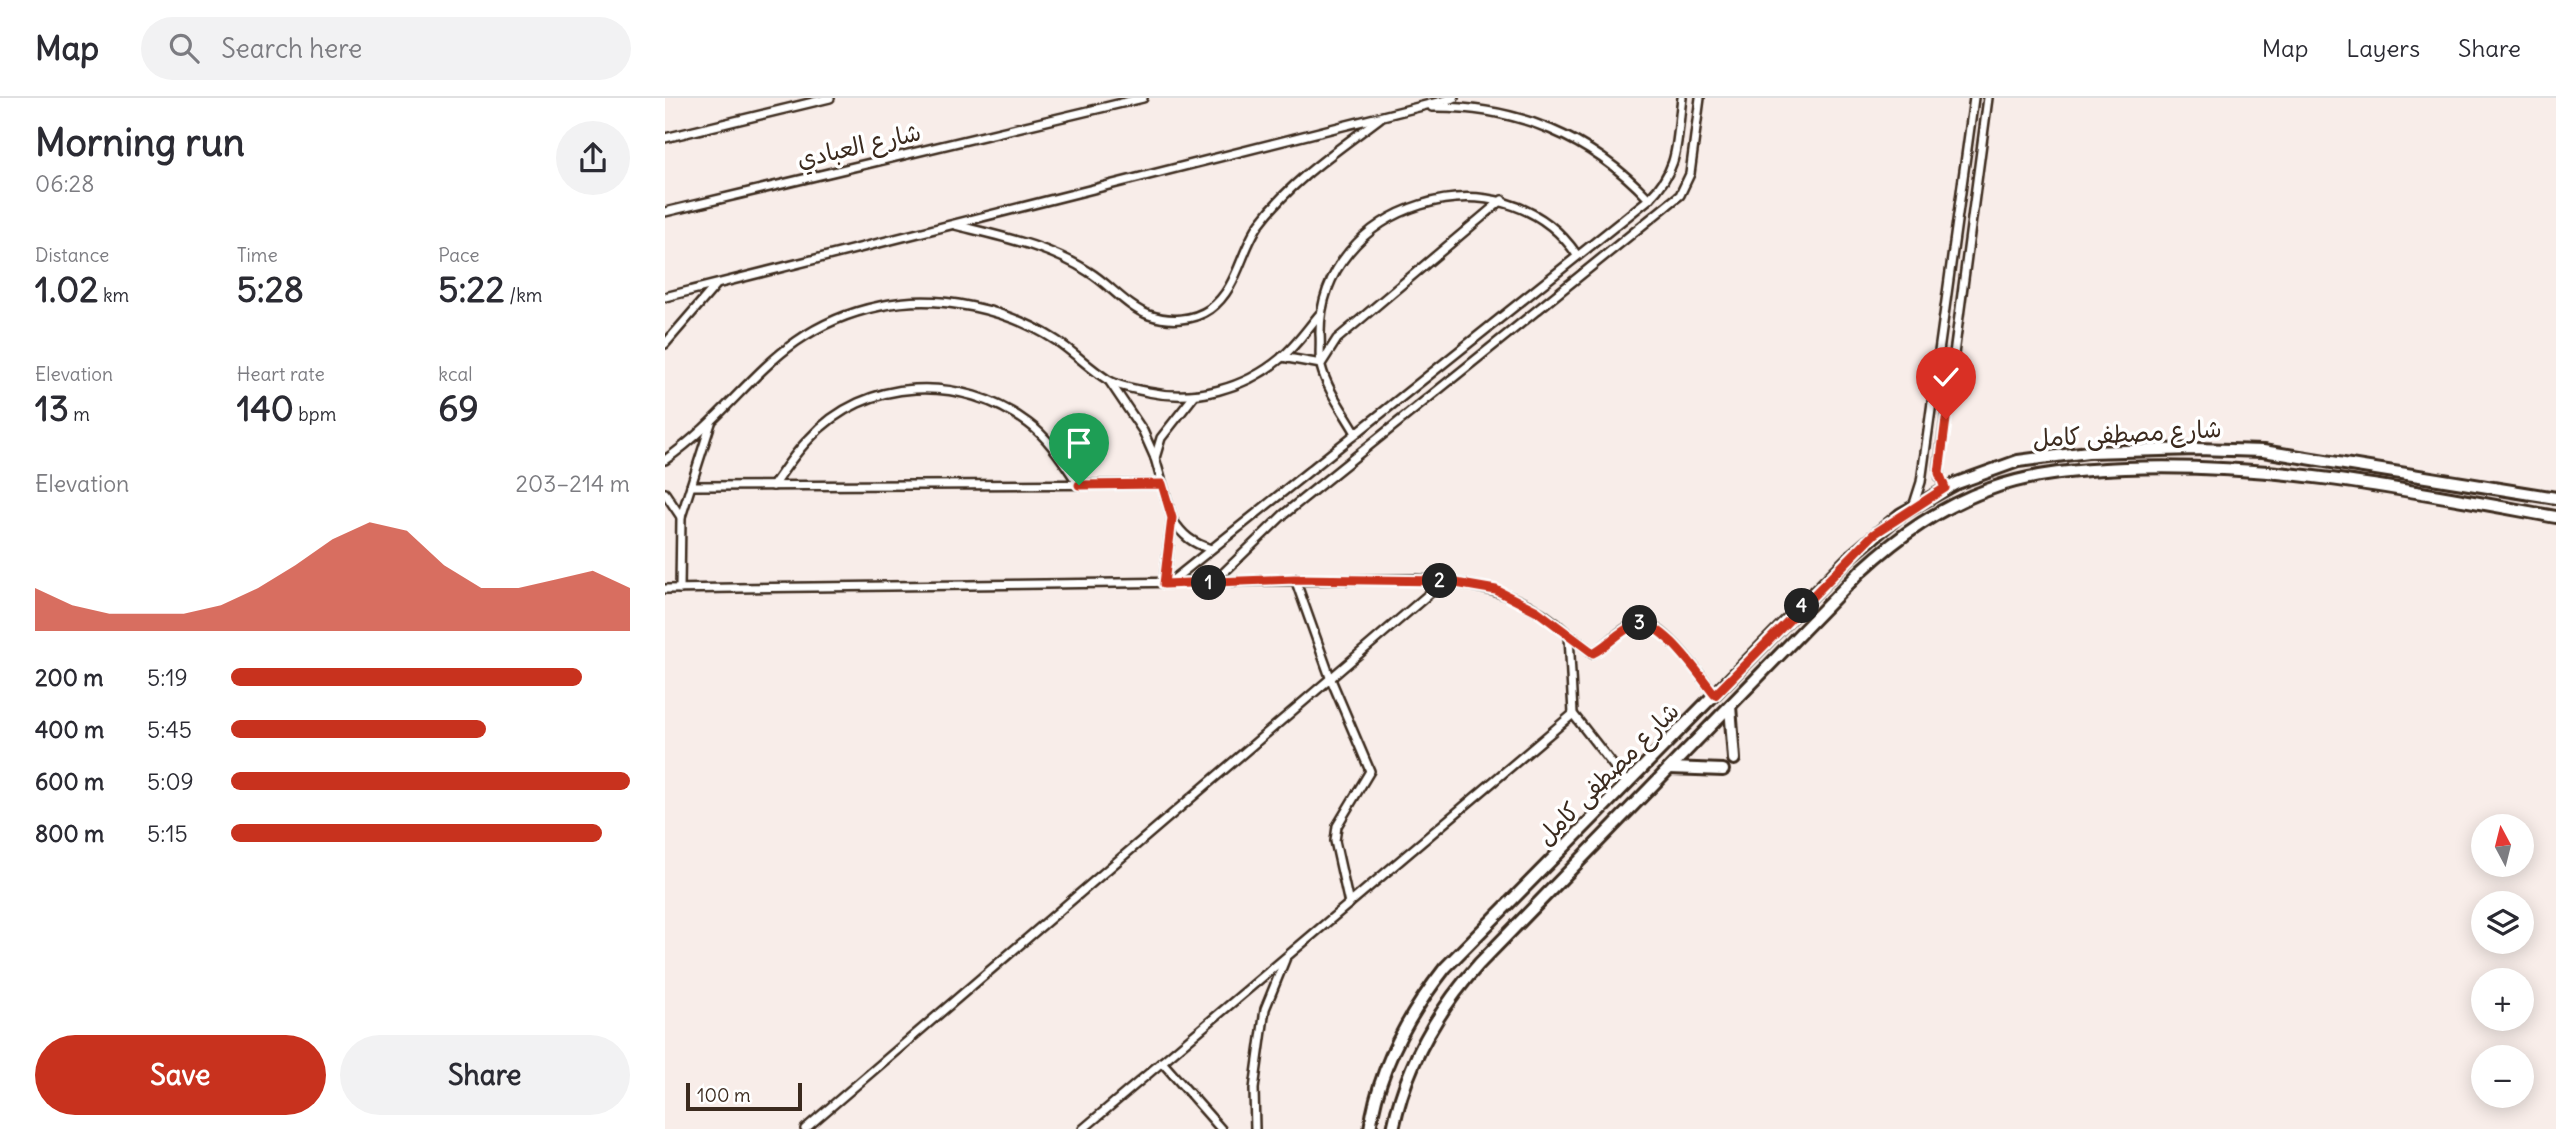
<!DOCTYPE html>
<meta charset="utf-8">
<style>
:root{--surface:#fff;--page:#f2f2f3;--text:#2b2b33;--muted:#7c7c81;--line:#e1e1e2;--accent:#c8321e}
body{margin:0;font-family:Delius,"Playpen Sans Arabic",sans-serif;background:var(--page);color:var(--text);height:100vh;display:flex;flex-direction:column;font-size:26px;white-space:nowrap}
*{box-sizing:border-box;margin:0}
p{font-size:23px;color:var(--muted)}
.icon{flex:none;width:38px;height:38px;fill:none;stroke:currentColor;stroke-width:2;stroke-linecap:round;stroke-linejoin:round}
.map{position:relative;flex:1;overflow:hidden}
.details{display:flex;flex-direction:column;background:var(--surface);width:665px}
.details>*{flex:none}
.needle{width:46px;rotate:353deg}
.tools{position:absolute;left:1806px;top:716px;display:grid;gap:14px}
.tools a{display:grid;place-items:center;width:63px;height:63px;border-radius:50%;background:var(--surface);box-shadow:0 4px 18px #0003;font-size:35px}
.scale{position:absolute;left:21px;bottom:18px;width:116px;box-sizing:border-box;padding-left:7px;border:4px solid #3b2a1e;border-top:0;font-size:19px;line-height:24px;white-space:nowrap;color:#3b2a1e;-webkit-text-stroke:5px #fff;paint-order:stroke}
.pin{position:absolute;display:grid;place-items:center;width:60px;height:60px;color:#fff;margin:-72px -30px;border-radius:50% 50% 50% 0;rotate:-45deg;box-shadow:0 0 7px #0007}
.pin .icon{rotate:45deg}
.km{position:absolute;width:35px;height:35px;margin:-18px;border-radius:50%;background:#222;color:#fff;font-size:19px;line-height:35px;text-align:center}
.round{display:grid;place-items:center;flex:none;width:74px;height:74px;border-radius:37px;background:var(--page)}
.headline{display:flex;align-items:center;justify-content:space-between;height:119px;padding:0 35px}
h1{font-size:38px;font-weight:800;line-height:52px}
.metrics{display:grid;grid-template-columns:repeat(3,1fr);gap:10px;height:119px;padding:7px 35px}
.metrics div{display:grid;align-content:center}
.metrics b{font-size:35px;font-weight:800}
.metrics small{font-size:19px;font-weight:400}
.metrics p{font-size:19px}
.chart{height:196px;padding:14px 35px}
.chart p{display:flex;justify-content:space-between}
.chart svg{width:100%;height:126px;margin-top:7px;fill:var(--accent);opacity:.7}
.primary-button{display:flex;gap:14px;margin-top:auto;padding:14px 35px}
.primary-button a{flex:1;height:80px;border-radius:42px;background:var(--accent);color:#fff;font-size:28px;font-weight:800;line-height:80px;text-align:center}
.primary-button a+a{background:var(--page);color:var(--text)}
ul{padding:0 35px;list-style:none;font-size:23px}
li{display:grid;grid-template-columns:112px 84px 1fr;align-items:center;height:52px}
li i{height:18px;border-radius:9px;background:var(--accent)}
header{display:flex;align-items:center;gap:42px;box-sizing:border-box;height:98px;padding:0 35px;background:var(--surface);border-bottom:2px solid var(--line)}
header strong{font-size:33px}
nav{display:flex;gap:38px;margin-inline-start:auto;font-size:24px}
.search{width:490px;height:63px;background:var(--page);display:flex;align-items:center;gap:18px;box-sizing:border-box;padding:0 24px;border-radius:38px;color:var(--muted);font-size:26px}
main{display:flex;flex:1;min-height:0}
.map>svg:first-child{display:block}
</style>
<header>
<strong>Map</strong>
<div class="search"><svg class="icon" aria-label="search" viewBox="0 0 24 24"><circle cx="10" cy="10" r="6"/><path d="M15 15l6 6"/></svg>Search here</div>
<nav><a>Map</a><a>Layers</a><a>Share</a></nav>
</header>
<main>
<section class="details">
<div class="headline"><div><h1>Morning run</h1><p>06:28</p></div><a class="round"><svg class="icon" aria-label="share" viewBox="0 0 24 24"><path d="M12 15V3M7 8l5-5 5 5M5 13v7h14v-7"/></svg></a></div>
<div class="metrics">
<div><p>Distance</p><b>1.02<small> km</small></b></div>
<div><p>Time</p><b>5:28</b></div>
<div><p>Pace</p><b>5:22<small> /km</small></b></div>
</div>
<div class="metrics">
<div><p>Elevation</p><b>13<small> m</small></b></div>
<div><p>Heart rate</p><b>140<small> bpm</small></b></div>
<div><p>kcal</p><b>69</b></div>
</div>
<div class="chart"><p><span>Elevation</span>203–214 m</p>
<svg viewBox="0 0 160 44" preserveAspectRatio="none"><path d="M0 44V29L10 35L20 38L30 38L40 38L50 35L60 29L70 21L80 12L90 6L100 9L110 21L120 29L130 29L140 26L150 23L160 29V44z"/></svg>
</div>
<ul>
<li><b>200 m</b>5:19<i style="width:88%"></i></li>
<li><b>400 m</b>5:45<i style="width:64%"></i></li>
<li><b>600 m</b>5:09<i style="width:100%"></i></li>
<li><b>800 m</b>5:15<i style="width:93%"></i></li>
</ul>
<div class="primary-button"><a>Save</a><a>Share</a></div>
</section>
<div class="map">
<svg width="1891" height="1031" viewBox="0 0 1891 1031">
<rect width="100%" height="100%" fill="#f8ede9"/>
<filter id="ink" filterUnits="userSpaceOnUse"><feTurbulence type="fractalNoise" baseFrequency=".0143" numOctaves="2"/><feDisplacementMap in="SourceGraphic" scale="14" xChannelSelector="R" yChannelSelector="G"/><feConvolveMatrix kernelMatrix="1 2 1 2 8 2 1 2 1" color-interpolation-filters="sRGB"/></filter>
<g filter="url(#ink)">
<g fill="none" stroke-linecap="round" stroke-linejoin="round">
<g stroke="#3b2a1e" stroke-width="12">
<g id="street">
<path d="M767,9C852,8 926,39 984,101"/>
<path d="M0,40L165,0"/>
<path d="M0,114L478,0"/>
<path d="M290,127C334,138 385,148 424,174C444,186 462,209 484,217C504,224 528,223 545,211C573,191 576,151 595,125C627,82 673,52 715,20"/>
<path d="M0,199L789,0"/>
<path d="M0,246L51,187"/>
<path d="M617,259L656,266L672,241L837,102"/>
<path d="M445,284L478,333L490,360L507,420L499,486"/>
<path d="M691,335C679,314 662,292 656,268C654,258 656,247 655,236C654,106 839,48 912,157"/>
<path d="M490,360L496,340L529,298"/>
<path d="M0,362C81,305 107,230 215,208C273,195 343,211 392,243C410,255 425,271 443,282C454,289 470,291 483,294C530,304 579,291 616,260C631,248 643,230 655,216"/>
<path d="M26,388L497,386"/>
<path d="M108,388C119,372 130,355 144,341C201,278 297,276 363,325C385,341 399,365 414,387"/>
<path d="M1280,390L1275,380L1274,369L1323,0"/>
<path d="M0,395L16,419"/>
<path d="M1248,409L1256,384L1309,0"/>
<path d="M507,421C518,438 527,445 546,451"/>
<path d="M630,481L665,579L705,673L672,728L670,743L684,806"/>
<path d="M548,485L618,417L1015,97L1025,76L1035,0"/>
<path d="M503,486L984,101C1016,69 1011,43 1017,0"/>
<path d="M0,491L750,481C809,485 860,494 904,537L908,616L963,686"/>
<path d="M15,491L16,419L46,325"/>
<path d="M904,537L928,555C944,547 956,528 975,525C998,522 1037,580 1050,597"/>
<path d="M497,964L556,1031"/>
<path d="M140,1031L779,483"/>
<path d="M418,1031L908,616"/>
<path d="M590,1031L589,991L600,911L620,862"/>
</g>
</g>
<g stroke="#3b2a1e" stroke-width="16">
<g id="secondary">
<path d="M1065,608L1069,661"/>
<path d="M1005,670L1058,672"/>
<path d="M705,1031C713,972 744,916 780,870L1186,458L1236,416L1292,385L1353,363L1423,354L1532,351L1598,353L1891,400"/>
<path d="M728,1031C741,967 771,914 814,866L1196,473C1235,437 1275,409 1325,391C1368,375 1415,372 1460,370C1606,364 1749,393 1891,419"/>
</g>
</g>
<use href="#street" stroke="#fff" stroke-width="7"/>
<use href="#secondary" stroke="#fff" stroke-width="10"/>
</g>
</g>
<g fill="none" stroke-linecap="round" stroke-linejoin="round" filter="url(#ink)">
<g stroke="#fff" stroke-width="14">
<path id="route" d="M414,387L497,386L507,420L499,486L630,481L779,483L831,492L872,513L928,555C944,547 953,533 970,527C995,517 1036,580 1050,597L1209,436L1280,390L1274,375L1281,321"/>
</g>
<use href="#route" stroke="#c8321e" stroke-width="9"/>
</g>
<g text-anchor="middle" stroke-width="7" stroke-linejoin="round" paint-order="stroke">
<g font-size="24" fill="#3b2a1e" stroke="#fff">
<text transform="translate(194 48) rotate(-13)" y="8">شارع العبادي</text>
<text transform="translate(1462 336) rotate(-3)" y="8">شارع مصطفى كامل</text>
<text transform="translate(943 676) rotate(-45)" y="8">شارع مصطفى كامل</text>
</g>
</g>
</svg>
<div class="tools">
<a><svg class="needle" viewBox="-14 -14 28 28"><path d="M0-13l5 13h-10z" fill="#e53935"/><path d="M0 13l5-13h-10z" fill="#7c7c81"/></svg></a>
<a><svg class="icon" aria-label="layers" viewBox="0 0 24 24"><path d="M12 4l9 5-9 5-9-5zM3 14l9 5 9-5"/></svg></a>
<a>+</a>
<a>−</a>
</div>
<div class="scale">100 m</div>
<div class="pin" style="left:414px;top:387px;background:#1e9e55"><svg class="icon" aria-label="arrive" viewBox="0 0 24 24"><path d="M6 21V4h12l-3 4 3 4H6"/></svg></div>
<div class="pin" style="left:1281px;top:321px;background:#d93025"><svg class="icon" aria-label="check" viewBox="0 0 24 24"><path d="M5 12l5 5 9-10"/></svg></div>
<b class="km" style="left:544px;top:485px">1</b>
<b class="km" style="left:775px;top:483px">2</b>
<b class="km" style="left:975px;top:525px">3</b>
<b class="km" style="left:1137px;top:508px">4</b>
</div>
</main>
